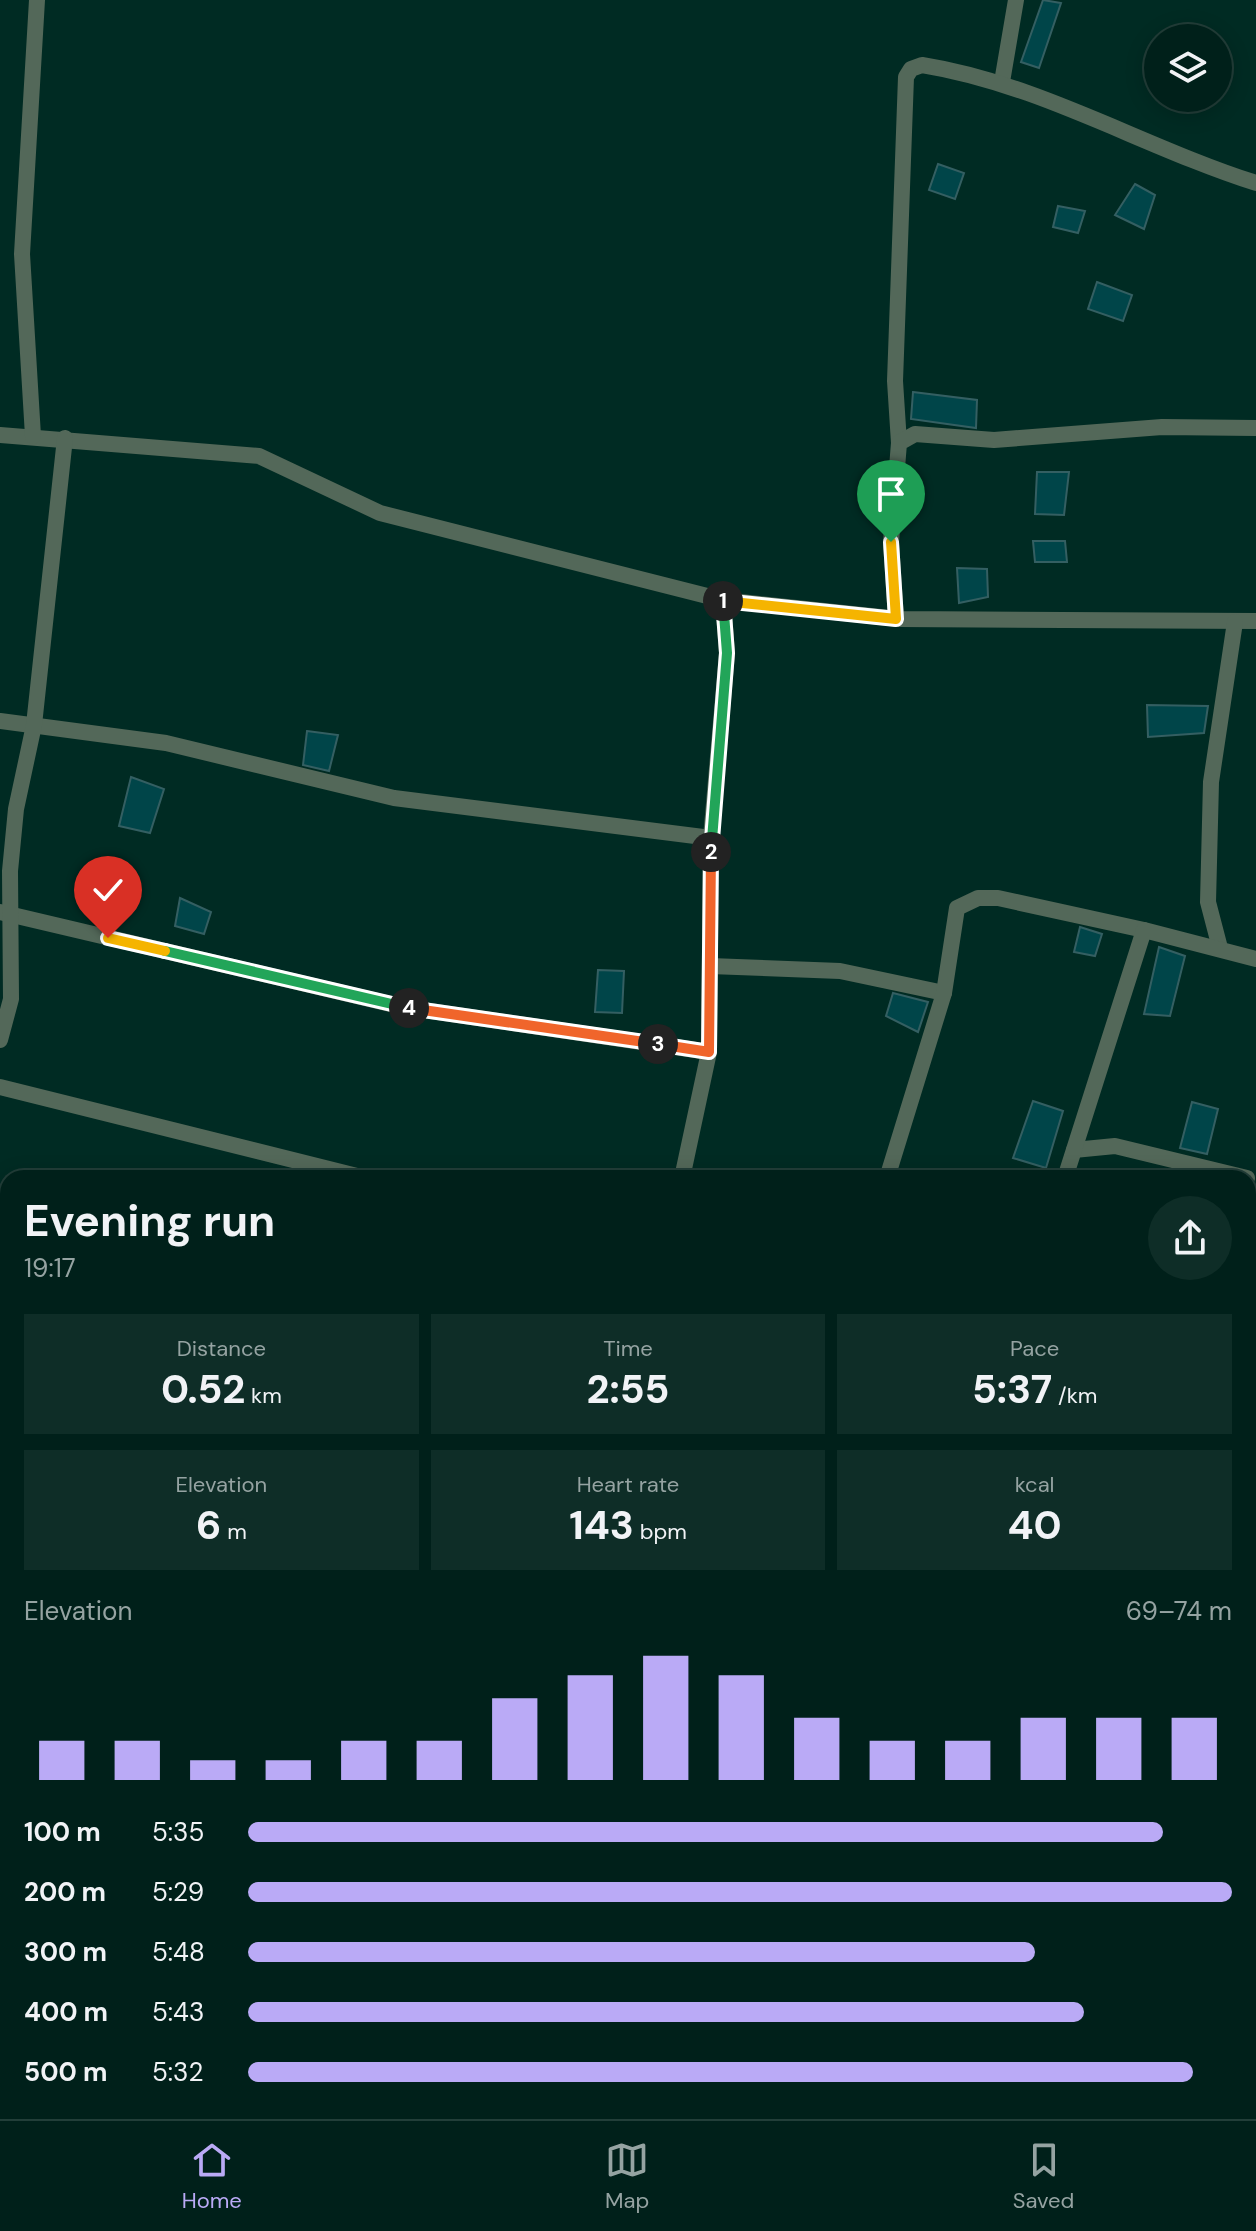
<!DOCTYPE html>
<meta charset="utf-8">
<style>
:root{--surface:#00201a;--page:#0e2d27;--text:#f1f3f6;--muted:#95a3a2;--line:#223e39;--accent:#baaaf6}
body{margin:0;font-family:"DM Sans",sans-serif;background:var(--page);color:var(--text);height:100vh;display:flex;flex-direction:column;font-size:30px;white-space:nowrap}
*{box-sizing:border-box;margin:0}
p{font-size:26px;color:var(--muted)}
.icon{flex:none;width:44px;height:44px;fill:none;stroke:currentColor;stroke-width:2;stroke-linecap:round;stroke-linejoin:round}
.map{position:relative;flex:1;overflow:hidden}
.sheet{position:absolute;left:0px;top:1170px;width:1256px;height:950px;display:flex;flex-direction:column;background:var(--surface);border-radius:24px 24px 0 0;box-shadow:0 4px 20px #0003,0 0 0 2px var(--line)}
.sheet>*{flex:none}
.tools{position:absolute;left:1144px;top:24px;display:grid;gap:16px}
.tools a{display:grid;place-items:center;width:88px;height:88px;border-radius:50%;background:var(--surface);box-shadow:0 4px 20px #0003,0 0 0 2px var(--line);font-size:40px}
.pin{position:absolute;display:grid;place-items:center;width:68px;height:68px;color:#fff;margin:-82px -34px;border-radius:50% 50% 50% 0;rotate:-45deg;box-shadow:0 0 8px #0007}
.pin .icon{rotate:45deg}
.km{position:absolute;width:40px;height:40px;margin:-20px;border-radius:50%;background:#222;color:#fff;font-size:22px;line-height:40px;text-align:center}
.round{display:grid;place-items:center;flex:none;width:84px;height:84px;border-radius:42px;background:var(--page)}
.headline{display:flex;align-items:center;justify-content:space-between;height:136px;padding:0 24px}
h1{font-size:44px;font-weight:700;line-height:60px}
.figures{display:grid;grid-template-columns:repeat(3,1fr);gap:12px;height:136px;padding:8px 24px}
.figures div{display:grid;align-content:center;border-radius:0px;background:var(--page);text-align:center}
.figures b{font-size:40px;font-weight:700}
.figures small{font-size:22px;font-weight:400}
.figures p{font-size:22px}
.chart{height:224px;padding:16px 24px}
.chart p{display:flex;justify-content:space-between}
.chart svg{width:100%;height:144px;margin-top:8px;stroke:var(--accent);stroke-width:6}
ul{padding:0 24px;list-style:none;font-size:26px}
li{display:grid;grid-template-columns:128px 96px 1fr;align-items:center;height:60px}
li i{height:20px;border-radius:10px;background:var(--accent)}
.dock{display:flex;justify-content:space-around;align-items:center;height:112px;border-top:2px solid var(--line);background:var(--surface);font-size:22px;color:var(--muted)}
.dock a{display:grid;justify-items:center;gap:4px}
.dock .on{color:var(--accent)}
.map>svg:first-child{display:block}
</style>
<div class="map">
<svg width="1256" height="2119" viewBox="0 0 1256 2119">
<rect width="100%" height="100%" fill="#002b23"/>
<g fill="#004549" stroke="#345f62" stroke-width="2">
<path d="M1043,0L1061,3L1039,68L1021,62Z"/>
<path d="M938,164L964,173L955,199L929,190Z"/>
<path d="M1135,184L1155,195L1144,229L1115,215Z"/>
<path d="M1058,206L1085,211L1078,233L1053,227Z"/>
<path d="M1097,282L1132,295L1123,321L1088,309Z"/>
<path d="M913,392L977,400L976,428L911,419Z"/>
<path d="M1037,472H1069L1064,515L1035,514Z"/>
<path d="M1033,541H1065L1067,562H1035Z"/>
<path d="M957,568L987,569L988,597L959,603Z"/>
<path d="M1147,705L1208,706L1204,733L1148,737Z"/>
<path d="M307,731L338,735L329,771L303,765Z"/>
<path d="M131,777L164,789L150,833L119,826Z"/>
<path d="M180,898L211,912L204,934L175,926Z"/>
<path d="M1080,927L1102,934L1095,956L1074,952Z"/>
<path d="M1159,947L1185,956L1170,1016L1144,1014Z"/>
<path d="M598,970L624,971L622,1013L595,1012Z"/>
<path d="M893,993L928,1002L918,1032L886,1016Z"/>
<path d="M1033,1101L1063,1111L1046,1168L1013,1158Z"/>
<path d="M1192,1102L1218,1109L1207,1154L1180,1148Z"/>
</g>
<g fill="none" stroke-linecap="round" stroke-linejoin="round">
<g stroke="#536859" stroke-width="16">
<path d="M1002,82L1016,0"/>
<path d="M0,435L259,456L380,513L723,600L899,619L1256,621"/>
<path d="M33,436L22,254L37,0"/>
<path d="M899,443L895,381L906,77L911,69L922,65C1040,84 1143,147 1256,183"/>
<path d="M896,619L891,542L899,443L915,434L994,440L1162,427L1256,428"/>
<path d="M0,721L166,743L394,798L711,838"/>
<path d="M0,912L403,1007L709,1052"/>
<path d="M1220,948L1208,902L1211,782L1235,622"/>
<path d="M710,966L840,971L944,993"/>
<path d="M0,1040L11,999L10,871L16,809L34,725L65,438"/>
<path d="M0,1087L365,1178"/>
<path d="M1074,1150L1115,1146L1247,1178"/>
<path d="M682,1178L709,1052L711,838L727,653L723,600"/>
<path d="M887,1178L944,993L957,908L978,898H998L1144,930"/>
<path d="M1065,1178L1144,930L1256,959"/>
<path d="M0,1290H8"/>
<path d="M0,1641L8,1640"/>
<path d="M1248,1755L1256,1718"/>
<path d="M0,1757L8,1817"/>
<path d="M0,1995L8,1997"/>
<path d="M619,2112L636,2119"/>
<path d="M262,2119L263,2112"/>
<path d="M570,2119L573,2112"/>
<path d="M898,2119L904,2112"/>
<path d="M1188,2119L1190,2112"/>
</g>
</g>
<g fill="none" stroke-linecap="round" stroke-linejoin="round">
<g stroke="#fff" stroke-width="16">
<path id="split-1" d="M723,601L896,619L891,542"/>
</g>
<g stroke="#fff" stroke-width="16">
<path id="split-2" d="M711,852L727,653L723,601"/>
</g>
<g stroke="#fff" stroke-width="16">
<path id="split-3" d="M658,1044L709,1052L711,852"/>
</g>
<g stroke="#fff" stroke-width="16">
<path id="split-4" d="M409,1008L658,1044"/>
</g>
<g stroke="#fff" stroke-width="16">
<path id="split-5" d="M165,951L409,1008"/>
</g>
<g stroke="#fff" stroke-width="16">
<path id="split-6" d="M108,938L165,951"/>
</g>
<use href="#split-1" stroke="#f5b400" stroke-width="10"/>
<use href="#split-2" stroke="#22a559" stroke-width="10"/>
<use href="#split-3" stroke="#f0652b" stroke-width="10"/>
<use href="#split-4" stroke="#f0652b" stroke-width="10"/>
<use href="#split-5" stroke="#22a559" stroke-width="10"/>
<use href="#split-6" stroke="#f5b400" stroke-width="10"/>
</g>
</svg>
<div class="tools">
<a><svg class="icon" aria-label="layers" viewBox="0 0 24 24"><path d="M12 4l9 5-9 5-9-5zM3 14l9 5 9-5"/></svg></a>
</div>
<div class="pin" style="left:891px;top:542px;background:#1e9e55"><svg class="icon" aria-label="arrive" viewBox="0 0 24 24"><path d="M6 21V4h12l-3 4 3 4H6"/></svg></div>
<div class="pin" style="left:108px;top:938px;background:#d93025"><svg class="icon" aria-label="check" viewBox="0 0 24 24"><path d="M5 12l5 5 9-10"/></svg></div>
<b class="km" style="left:723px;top:601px">1</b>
<b class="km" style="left:711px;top:852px">2</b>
<b class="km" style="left:658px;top:1044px">3</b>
<b class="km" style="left:409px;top:1008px">4</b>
<section class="sheet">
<div class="headline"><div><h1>Evening run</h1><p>19:17</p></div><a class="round"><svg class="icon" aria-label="share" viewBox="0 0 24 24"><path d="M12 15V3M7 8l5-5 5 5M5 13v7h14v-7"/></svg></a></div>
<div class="figures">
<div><p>Distance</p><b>0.52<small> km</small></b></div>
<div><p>Time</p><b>2:55</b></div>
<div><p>Pace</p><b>5:37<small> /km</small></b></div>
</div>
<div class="figures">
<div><p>Elevation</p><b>6<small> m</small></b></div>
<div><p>Heart rate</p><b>143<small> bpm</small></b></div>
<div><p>kcal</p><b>40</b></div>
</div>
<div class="chart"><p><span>Elevation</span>69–74 m</p>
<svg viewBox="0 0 160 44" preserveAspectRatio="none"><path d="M5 44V32M15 44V32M25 44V38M35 44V38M45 44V32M55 44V32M65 44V19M75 44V12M85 44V6M95 44V12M105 44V25M115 44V32M125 44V32M135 44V25M145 44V25M155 44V25"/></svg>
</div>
<ul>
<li><b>100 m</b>5:35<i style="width:93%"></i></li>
<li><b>200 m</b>5:29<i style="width:100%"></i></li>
<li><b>300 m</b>5:48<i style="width:80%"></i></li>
<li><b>400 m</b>5:43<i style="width:85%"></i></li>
<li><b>500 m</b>5:32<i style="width:96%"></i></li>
</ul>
</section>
</div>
<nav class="dock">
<a class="on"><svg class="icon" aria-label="home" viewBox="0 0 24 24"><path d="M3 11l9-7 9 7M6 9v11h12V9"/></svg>Home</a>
<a><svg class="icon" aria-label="map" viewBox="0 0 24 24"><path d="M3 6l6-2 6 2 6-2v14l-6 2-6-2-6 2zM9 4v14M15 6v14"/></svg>Map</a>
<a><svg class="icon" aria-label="saved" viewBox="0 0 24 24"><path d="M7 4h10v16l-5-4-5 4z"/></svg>Saved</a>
</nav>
